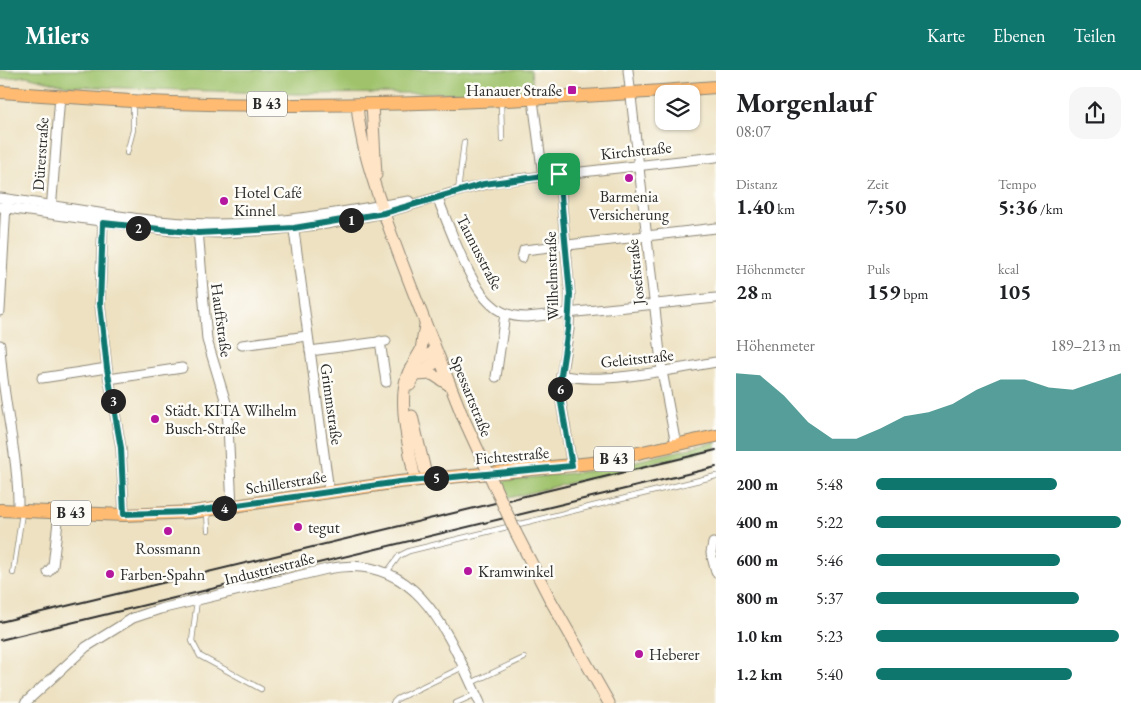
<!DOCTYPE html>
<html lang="de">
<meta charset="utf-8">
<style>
:root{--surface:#fff;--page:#f6f6f6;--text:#202124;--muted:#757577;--accent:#0f766e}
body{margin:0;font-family:"EB Garamond",serif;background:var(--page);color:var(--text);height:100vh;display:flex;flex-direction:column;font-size:19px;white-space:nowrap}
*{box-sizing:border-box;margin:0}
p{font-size:16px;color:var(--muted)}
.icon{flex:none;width:28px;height:28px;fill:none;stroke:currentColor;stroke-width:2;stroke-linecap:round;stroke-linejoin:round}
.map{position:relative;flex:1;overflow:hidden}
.drawer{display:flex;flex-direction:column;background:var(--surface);width:425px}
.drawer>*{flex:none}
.controls{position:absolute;left:655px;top:15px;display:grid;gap:10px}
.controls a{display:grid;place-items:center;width:45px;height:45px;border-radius:10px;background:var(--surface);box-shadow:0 1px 4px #0004;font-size:25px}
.pin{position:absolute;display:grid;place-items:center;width:42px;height:42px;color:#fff;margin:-21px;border-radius:10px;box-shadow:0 2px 8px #0006}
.km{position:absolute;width:25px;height:25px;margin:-12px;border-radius:50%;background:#222;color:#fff;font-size:14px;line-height:25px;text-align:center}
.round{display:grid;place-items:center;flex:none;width:52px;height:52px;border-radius:15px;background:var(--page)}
.overview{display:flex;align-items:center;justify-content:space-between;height:85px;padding:0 20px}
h1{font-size:28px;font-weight:700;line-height:38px}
.figures{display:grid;grid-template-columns:repeat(3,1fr);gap:8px;height:85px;padding:5px 20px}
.figures div{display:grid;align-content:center}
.figures b{font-size:21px;font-weight:700}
.figures small{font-size:14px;font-weight:400}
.figures p{font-size:14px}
.chart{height:140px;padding:10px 20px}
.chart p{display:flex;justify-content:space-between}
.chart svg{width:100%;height:90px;margin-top:5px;fill:var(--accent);opacity:.7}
ul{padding:0 20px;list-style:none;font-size:16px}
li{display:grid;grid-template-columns:80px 60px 1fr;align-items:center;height:38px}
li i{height:12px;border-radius:6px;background:var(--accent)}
header{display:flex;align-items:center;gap:30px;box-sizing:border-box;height:70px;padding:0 25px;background:var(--accent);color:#fff}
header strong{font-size:24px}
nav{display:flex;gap:28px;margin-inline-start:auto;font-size:18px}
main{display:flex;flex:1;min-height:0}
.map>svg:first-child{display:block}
</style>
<header>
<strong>Milers</strong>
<nav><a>Karte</a><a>Ebenen</a><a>Teilen</a></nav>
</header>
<main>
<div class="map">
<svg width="716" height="633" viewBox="0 0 716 633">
<rect width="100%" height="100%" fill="#fdfcf7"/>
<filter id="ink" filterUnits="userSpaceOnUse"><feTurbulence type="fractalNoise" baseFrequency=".02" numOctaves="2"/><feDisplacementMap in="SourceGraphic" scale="10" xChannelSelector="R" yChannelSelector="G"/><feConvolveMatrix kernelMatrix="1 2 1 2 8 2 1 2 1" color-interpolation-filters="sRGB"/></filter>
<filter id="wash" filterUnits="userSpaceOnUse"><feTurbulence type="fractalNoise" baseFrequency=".0096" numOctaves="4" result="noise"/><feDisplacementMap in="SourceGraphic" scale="20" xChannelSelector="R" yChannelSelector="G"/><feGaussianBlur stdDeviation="1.12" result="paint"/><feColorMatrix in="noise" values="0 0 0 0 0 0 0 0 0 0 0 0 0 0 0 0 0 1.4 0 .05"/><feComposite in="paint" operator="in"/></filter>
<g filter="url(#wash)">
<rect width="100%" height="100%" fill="#ede1c1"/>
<g fill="#9fc26b" stroke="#65764b">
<path d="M0,0H531L533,22L296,24L68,16L26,6L0,9Z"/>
<path d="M716,372V378L508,428L500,411L599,400Z"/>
</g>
</g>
<g filter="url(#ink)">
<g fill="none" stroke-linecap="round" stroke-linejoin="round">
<g stroke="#8c8676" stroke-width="6">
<g id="service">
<path d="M501,33L502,69"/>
<path d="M127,83L133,60V32"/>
<path d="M458,121L464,72"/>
<path d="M207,441L208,460"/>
<path d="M387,502L399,486L409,481L716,406"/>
<path d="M13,503L22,443"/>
<path d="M197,530L192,571L200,586L261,619"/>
<path d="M471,613L524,588"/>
<path d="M393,633L397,629L463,597"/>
<path d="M456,633L476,624"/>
</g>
</g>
<g stroke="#8c8676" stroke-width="11">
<g id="minor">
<path d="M628,0L662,301L676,375"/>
<path d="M533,30L543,106"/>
<path d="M559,104L570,224L569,259L559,320L572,396"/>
<path d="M437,127C449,155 469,215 491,234C501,244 513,247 527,247L716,228"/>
<path d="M0,128C70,137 139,153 210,154C278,155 343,141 409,131"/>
<path d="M0,137L172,161L221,163L272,160L326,154L384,143L462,120L501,111L716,87"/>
<path d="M51,141L60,26"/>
<path d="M103,149L100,234L107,298L121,378L124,445"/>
<path d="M293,153L329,421"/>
<path d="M198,159L207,270L227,336L232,437"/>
<path d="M522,188L524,180L716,158"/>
<path d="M0,241L6,134"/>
<path d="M380,271L386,312"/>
<path d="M0,275C2,331 19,384 18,440"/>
<path d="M242,275L307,266"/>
<path d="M310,281L386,271"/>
<path d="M561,305C600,315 675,299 716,292"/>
<path d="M496,307L505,244"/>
<path d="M42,308L107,298"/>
<path d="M109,309L182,298"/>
<path d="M713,473L711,483L716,502"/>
<path d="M48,502L53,496L59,442"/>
<path d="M25,633L86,577L133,548L160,539L327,499C419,480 449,566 480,633"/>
</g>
</g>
<g stroke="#8c8676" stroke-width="13">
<g id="secondary">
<path d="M357,34C360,75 374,113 387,152C410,217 437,281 462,345"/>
<path d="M372,34L376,105"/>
<path d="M414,292L421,280L425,255"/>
<path d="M416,305L432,304L449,315"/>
<path d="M410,315L416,304L440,290"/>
<path d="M412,346L427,409"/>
<path d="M415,410C410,382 393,318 413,295C419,288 428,285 436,281"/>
<path d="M516,463L551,531L609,633"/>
</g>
</g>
<g stroke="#8c8676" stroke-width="14">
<g id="primary">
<path d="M0,22C58,26 115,31 173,33C354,39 535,31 716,17"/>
<path d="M0,440L124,445L193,442L399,412L592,393L716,366"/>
</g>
</g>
<use href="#service" stroke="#fff" stroke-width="4.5"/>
<use href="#minor" stroke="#fff" stroke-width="9"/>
<use href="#secondary" stroke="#ffe4c6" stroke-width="11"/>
<use href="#primary" stroke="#ffbb71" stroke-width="12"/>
<g stroke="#2b2b2b" stroke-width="2">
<path d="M0,552L716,380"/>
<path d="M0,570L716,397"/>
</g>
<g stroke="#8c8676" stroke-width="13" stroke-linecap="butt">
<path id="secondary-bridge" d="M462,345L516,463"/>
</g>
<use href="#secondary-bridge" stroke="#ffe4c6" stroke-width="11"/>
</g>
</g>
<g fill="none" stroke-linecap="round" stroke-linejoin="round" filter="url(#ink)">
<g stroke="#fff" stroke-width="10">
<path id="route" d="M559,104L570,224L568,259L561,305L560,327L572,396L399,412L188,442L124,444L121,378L107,298L100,234L103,153L198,163L294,158L384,143L484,114Z"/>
</g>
<use href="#route" stroke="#0f766e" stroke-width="6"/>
</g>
<g fill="#b5179e" stroke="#fdfcf7" stroke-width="2">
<rect x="567" y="15" width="10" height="10" rx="2.5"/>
<circle cx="629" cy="108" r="5"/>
<circle cx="224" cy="131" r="5"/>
<circle cx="155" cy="349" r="5"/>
<circle cx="298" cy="457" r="5"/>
<circle cx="168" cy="461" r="5"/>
<circle cx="468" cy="501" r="5"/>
<circle cx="110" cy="504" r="5"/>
<circle cx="639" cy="584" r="5"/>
</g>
<g text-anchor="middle" stroke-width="5" stroke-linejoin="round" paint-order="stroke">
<g fill="#fdfcf7" stroke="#6a6a68" stroke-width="1">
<rect x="247" y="21.5" width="40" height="25" rx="4"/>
<rect x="594" y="376.5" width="40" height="25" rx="4"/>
<rect x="51" y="430.5" width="40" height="25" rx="4"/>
</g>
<g font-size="15" font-weight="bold" fill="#2b2b2b">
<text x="267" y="39">B 43</text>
<text x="614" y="394">B 43</text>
<text x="71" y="448">B 43</text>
</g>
<g font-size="16" fill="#2b2b2b" stroke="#fdfcf7" text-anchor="start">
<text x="562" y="26" text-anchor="end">Hanauer Straße</text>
<text x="234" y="128">Hotel Café<tspan x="234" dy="18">Kinnel</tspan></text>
<text x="629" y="132" text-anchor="middle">Barmenia<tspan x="629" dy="18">Versicherung</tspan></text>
<text x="165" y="346">Städt. KITA Wilhelm<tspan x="165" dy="18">Busch-Straße</tspan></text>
<text x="308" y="463">tegut</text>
<text x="168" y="484" text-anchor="middle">Rossmann</text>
<text x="478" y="507">Kramwinkel</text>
<text x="120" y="510">Farben-Spahn</text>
<text x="649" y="590">Heberer</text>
</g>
<g font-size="16" fill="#2b2b2b" stroke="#fdfcf7">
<text transform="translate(636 80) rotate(-6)" y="6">Kirchstraße</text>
<text transform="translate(40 84) rotate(-86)" y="6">Dürerstraße</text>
<text transform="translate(480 182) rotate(63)" y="6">Taunusstraße</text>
<text transform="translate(635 202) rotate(-96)" y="6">Josefstraße</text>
<text transform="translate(551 206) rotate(-92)" y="6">Wilhelmstraße</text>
<text transform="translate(222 250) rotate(82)" y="6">Hauffstraße</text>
<text transform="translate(637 288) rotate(-6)" y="6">Geleitstraße</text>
<text transform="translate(472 326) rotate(68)" y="6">Spessartstraße</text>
<text transform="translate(332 334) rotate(82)" y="6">Grimmstraße</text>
<text transform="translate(512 385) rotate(-5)" y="6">Fichtestraße</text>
<text transform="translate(286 412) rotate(-9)" y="6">Schillerstraße</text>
<text transform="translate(269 498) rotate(-14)" y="6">Industriestraße</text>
</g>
</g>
</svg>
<div class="controls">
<a><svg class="icon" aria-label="layers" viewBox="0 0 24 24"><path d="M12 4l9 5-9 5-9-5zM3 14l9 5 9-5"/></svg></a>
</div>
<div class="pin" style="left:559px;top:104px;background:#1e9e55"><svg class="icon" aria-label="arrive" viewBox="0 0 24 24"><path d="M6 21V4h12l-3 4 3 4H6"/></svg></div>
<b class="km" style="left:351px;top:150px">1</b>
<b class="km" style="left:138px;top:158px">2</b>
<b class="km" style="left:113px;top:331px">3</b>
<b class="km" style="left:224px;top:438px">4</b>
<b class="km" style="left:436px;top:408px">5</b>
<b class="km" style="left:560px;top:319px">6</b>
</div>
<section class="drawer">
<div class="overview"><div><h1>Morgenlauf</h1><p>08:07</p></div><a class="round"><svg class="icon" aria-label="share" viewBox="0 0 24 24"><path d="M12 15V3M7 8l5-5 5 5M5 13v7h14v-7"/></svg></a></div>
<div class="figures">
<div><p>Distanz</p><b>1.40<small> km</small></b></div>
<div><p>Zeit</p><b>7:50</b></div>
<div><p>Tempo</p><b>5:36<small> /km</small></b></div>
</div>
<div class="figures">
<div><p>Höhenmeter</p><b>28<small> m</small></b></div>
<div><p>Puls</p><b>159<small> bpm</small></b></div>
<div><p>kcal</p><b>105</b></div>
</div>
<div class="chart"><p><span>Höhenmeter</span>189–213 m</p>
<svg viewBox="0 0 160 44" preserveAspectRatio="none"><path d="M0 44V6L10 7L20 17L30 30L40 38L50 38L60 33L70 27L80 25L90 21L100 14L110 9L120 9L130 13L140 14L150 10L160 6V44z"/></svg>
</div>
<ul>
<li><b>200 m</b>5:48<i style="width:74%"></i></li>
<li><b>400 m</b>5:22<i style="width:100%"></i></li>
<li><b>600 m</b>5:46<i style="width:75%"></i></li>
<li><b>800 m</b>5:37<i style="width:83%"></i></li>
<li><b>1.0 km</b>5:23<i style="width:99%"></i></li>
<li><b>1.2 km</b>5:40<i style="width:80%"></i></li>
</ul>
</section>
</main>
